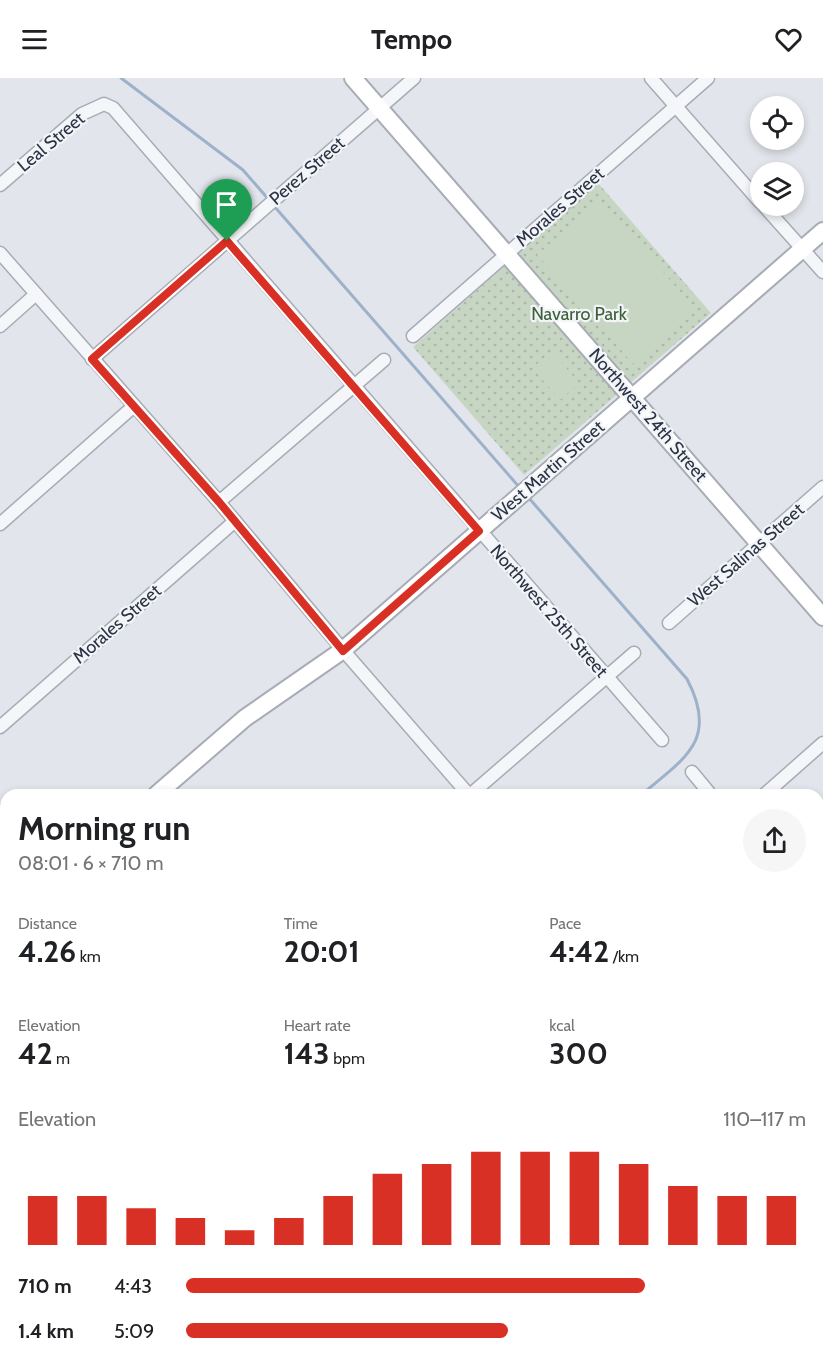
<!DOCTYPE html>
<meta charset="utf-8">
<style>
:root{--surface:#fff;--page:#f6f6f6;--text:#202124;--muted:#757577;--accent:#d93025}
body{margin:0;font-family:Cabin,sans-serif;background:var(--page);color:var(--text);height:100vh;display:flex;flex-direction:column;font-size:22px;white-space:nowrap}
*{box-sizing:border-box;margin:0}
p{font-size:20px;color:var(--muted)}
.icon{flex:none;width:33px;height:33px;fill:none;stroke:currentColor;stroke-width:2;stroke-linecap:round;stroke-linejoin:round}
.map{position:relative;flex:1;overflow:hidden}
.sheet{position:absolute;left:0px;top:711px;width:824px;height:576px;display:flex;flex-direction:column;background:var(--surface);border-radius:18px 18px 0 0;box-shadow:0 3px 9px #0003}
.sheet>*{flex:none}
.fabs{position:absolute;left:750px;top:18px;display:grid;gap:12px}
.fabs a{display:grid;place-items:center;width:54px;height:54px;border-radius:50%;background:var(--surface);box-shadow:0 3px 9px #0003;font-size:30px}
.pin{position:absolute;display:grid;place-items:center;width:51px;height:51px;color:#fff;margin:-62px -26px;border-radius:50% 50% 50% 0;rotate:-45deg;box-shadow:0 0 6px #0007}
.pin .icon{rotate:45deg}
.round{display:grid;place-items:center;flex:none;width:63px;height:63px;border-radius:32px;background:var(--page)}
.summary{display:flex;align-items:center;justify-content:space-between;height:102px;padding:0 18px}
h1{font-size:33px;font-weight:700;line-height:45px}
.figures{display:grid;grid-template-columns:repeat(3,1fr);gap:9px;height:102px;padding:6px 18px}
.figures div{display:grid;align-content:center}
.figures b{font-size:30px;font-weight:700}
.figures small{font-size:16px;font-weight:400}
.figures p{font-size:16px}
.chart{height:168px;padding:12px 18px}
.chart p{display:flex;justify-content:space-between}
.chart svg{width:100%;height:108px;margin-top:6px;stroke:var(--accent);stroke-width:6}
ul{padding:0 18px;list-style:none;font-size:20px}
li{display:grid;grid-template-columns:96px 72px 1fr;align-items:center;height:45px}
li i{height:15px;border-radius:8px;background:var(--accent)}
header{display:flex;justify-content:space-between;align-items:center;height:78px;padding:0 18px;background:var(--surface);font-size:27px;font-weight:700}
.map>svg:first-child{display:block}
</style>
<header><svg class="icon" aria-label="menu" viewBox="0 0 24 24"><path d="M4 6h16M4 12h16M4 18h16"/></svg>Tempo<svg class="icon" aria-label="heart" viewBox="0 0 24 24"><path d="M12 20l-8-8c-3-5 5-10 8-4 3-6 11-1 8 4z"/></svg></header>
<div class="map">
<svg width="823" height="1287" viewBox="0 0 823 1287">
<defs>
<pattern id="grass-tufts" width="24" height="20" patternUnits="userSpaceOnUse" patternTransform="scale(1.5)"><rect width="24" height="20" fill="#c7d5c3"/><path d="M3 7l-1-3M5 7V3M7 7l1-3M15 17l-1-3M17 17v-4M19 17l1-3" fill="none" stroke="#abb7a9"/></pattern>
<pattern id="park-dots" width="8" height="8" patternUnits="userSpaceOnUse" patternTransform="scale(1.5)"><rect width="8" height="8" fill="#c7d5c3"/><path d="M2 2h.1M6 6h.1" fill="none" stroke="#abb7a9" stroke-width="1.8" stroke-linecap="round"/></pattern>
</defs>
<rect width="100%" height="100%" fill="#e2e5eb"/>
<path fill="url(#grass-tufts)" d="M6,863V1119L0,1125V868Z"/>
<g fill="url(#park-dots)">
<path d="M598,105L711,235L524,397L413,269Z"/>
<path d="M0,754L6,761V827L0,832Z"/>
</g>
<g fill="#c7d5c3">
<path d="M596,125L604,126L691,226L690,234L633,286L537,177Z"/>
<path d="M552,273L579,305L560,322L532,290Z"/>
</g>
<path fill="#9db1cb" d="M818,1147L823,1151V1239L818,1236Z"/>
<g fill="none" stroke-linecap="round" stroke-linejoin="round">
<g stroke="#9db1cb" stroke-width="3">
<path d="M121,0L243,92L270,123"/>
<path d="M274,128L520,410"/>
<path d="M528,419L687,601C719,662 685,680 641,717"/>
</g>
<path stroke="#9db1cb" stroke-width="20" d="M0,895H6"/>
<g stroke="#a7acb5" stroke-width="15">
<g id="street">
<path d="M651,0L760,124"/>
<path d="M0,107L82,36L104,26L113,30L662,662"/>
<path d="M764,128L823,194"/>
<path d="M0,175L219,424L343,572L469,717"/>
<path d="M0,248L36,216"/>
<path d="M413,258L708,0"/>
<path d="M92,281L414,0"/>
<path d="M219,424L384,282"/>
<path d="M0,446L134,328"/>
<path d="M669,545L823,409"/>
<path d="M0,649L235,443"/>
<path d="M692,694L711,717"/>
<path d="M470,717L634,575"/>
<path d="M764,717L823,665"/>
<path d="M0,733L6,740"/>
<path d="M818,840L823,847"/>
<path d="M818,877L823,872"/>
<path d="M0,1214L6,1209"/>
<path d="M356,1281L361,1287"/>
<path d="M122,1287L129,1281"/>
<path d="M326,1287L333,1281"/>
</g>
</g>
<g stroke="#a7acb5" stroke-width="20">
<g id="secondary">
<path d="M353,0L823,539"/>
<path d="M156,717L245,640L343,572L823,153"/>
<path d="M0,852L6,847"/>
</g>
</g>
<g stroke="#a1a9b7" stroke-width="21">
<g id="primary">
<path d="M818,1084L823,1079"/>
<path d="M560,1287L568,1281"/>
</g>
</g>
<use href="#street" stroke="#f5f6f9" stroke-width="12"/>
<use href="#secondary" stroke="#fff" stroke-width="16"/>
<use href="#primary" stroke="#fff" stroke-width="18"/>
</g>
<g fill="none" stroke-linecap="round" stroke-linejoin="round">
<g stroke="#fff" stroke-width="12">
<path id="route" d="M227,163L479,453L343,573L219,424L92,281Z"/>
</g>
<use href="#route" stroke="#d93025" stroke-width="8"/>
</g>
<g text-anchor="middle" stroke-width="4.5" stroke-linejoin="round" paint-order="stroke">
<g font-size="18" fill="#2a3243" stroke="#f2f4f8">
<text transform="translate(51 64) rotate(-40)" y="6">Leal Street</text>
<text transform="translate(307 93) rotate(-41)" y="6">Perez Street</text>
<text transform="translate(560 129) rotate(-41)" y="6">Morales Street</text>
<text transform="translate(648 337) rotate(49)" y="6">Northwest 24th Street</text>
<text transform="translate(548 393) rotate(-41)" y="6">West Martin Street</text>
<text transform="translate(746 477) rotate(-41)" y="6">West Salinas Street</text>
<text transform="translate(549 533) rotate(49)" y="6">Northwest 25th Street</text>
<text transform="translate(117 546) rotate(-41)" y="6">Morales Street</text>
</g>
<g font-size="18" fill="#3c5f37" stroke="#f2f4f8">
<text x="579" y="242">Navarro Park</text>
</g>
</g>
</svg>
<div class="fabs">
<a><svg class="icon" aria-label="locate" viewBox="0 0 24 24"><circle cx="12" cy="12" r="6"/><path d="M12 2v4M12 18v4M2 12h4M18 12h4"/></svg></a>
<a><svg class="icon" aria-label="layers" viewBox="0 0 24 24"><path d="M12 4l9 5-9 5-9-5zM3 14l9 5 9-5"/></svg></a>
</div>
<div class="pin" style="left:227px;top:163px;background:#1e9e55"><svg class="icon" aria-label="arrive" viewBox="0 0 24 24"><path d="M6 21V4h12l-3 4 3 4H6"/></svg></div>
<section class="sheet">
<div class="summary"><div><h1>Morning run</h1><p>08:01 · 6 × 710 m</p></div><a class="round"><svg class="icon" aria-label="share" viewBox="0 0 24 24"><path d="M12 15V3M7 8l5-5 5 5M5 13v7h14v-7"/></svg></a></div>
<div class="figures">
<div><p>Distance</p><b>4.26<small> km</small></b></div>
<div><p>Time</p><b>20:01</b></div>
<div><p>Pace</p><b>4:42<small> /km</small></b></div>
</div>
<div class="figures">
<div><p>Elevation</p><b>42<small> m</small></b></div>
<div><p>Heart rate</p><b>143<small> bpm</small></b></div>
<div><p>kcal</p><b>300</b></div>
</div>
<div class="chart"><p><span>Elevation</span>110–117 m</p>
<svg viewBox="0 0 160 44" preserveAspectRatio="none"><path d="M5 44V24M15 44V24M25 44V29M35 44V33M45 44V38M55 44V33M65 44V24M75 44V15M85 44V11M95 44V6M105 44V6M115 44V6M125 44V11M135 44V20M145 44V24M155 44V24"/></svg>
</div>
<ul>
<li><b>710 m</b>4:43<i style="width:74%"></i></li>
<li><b>1.4 km</b>5:09<i style="width:52%"></i></li>
</ul>
</section>
</div>
